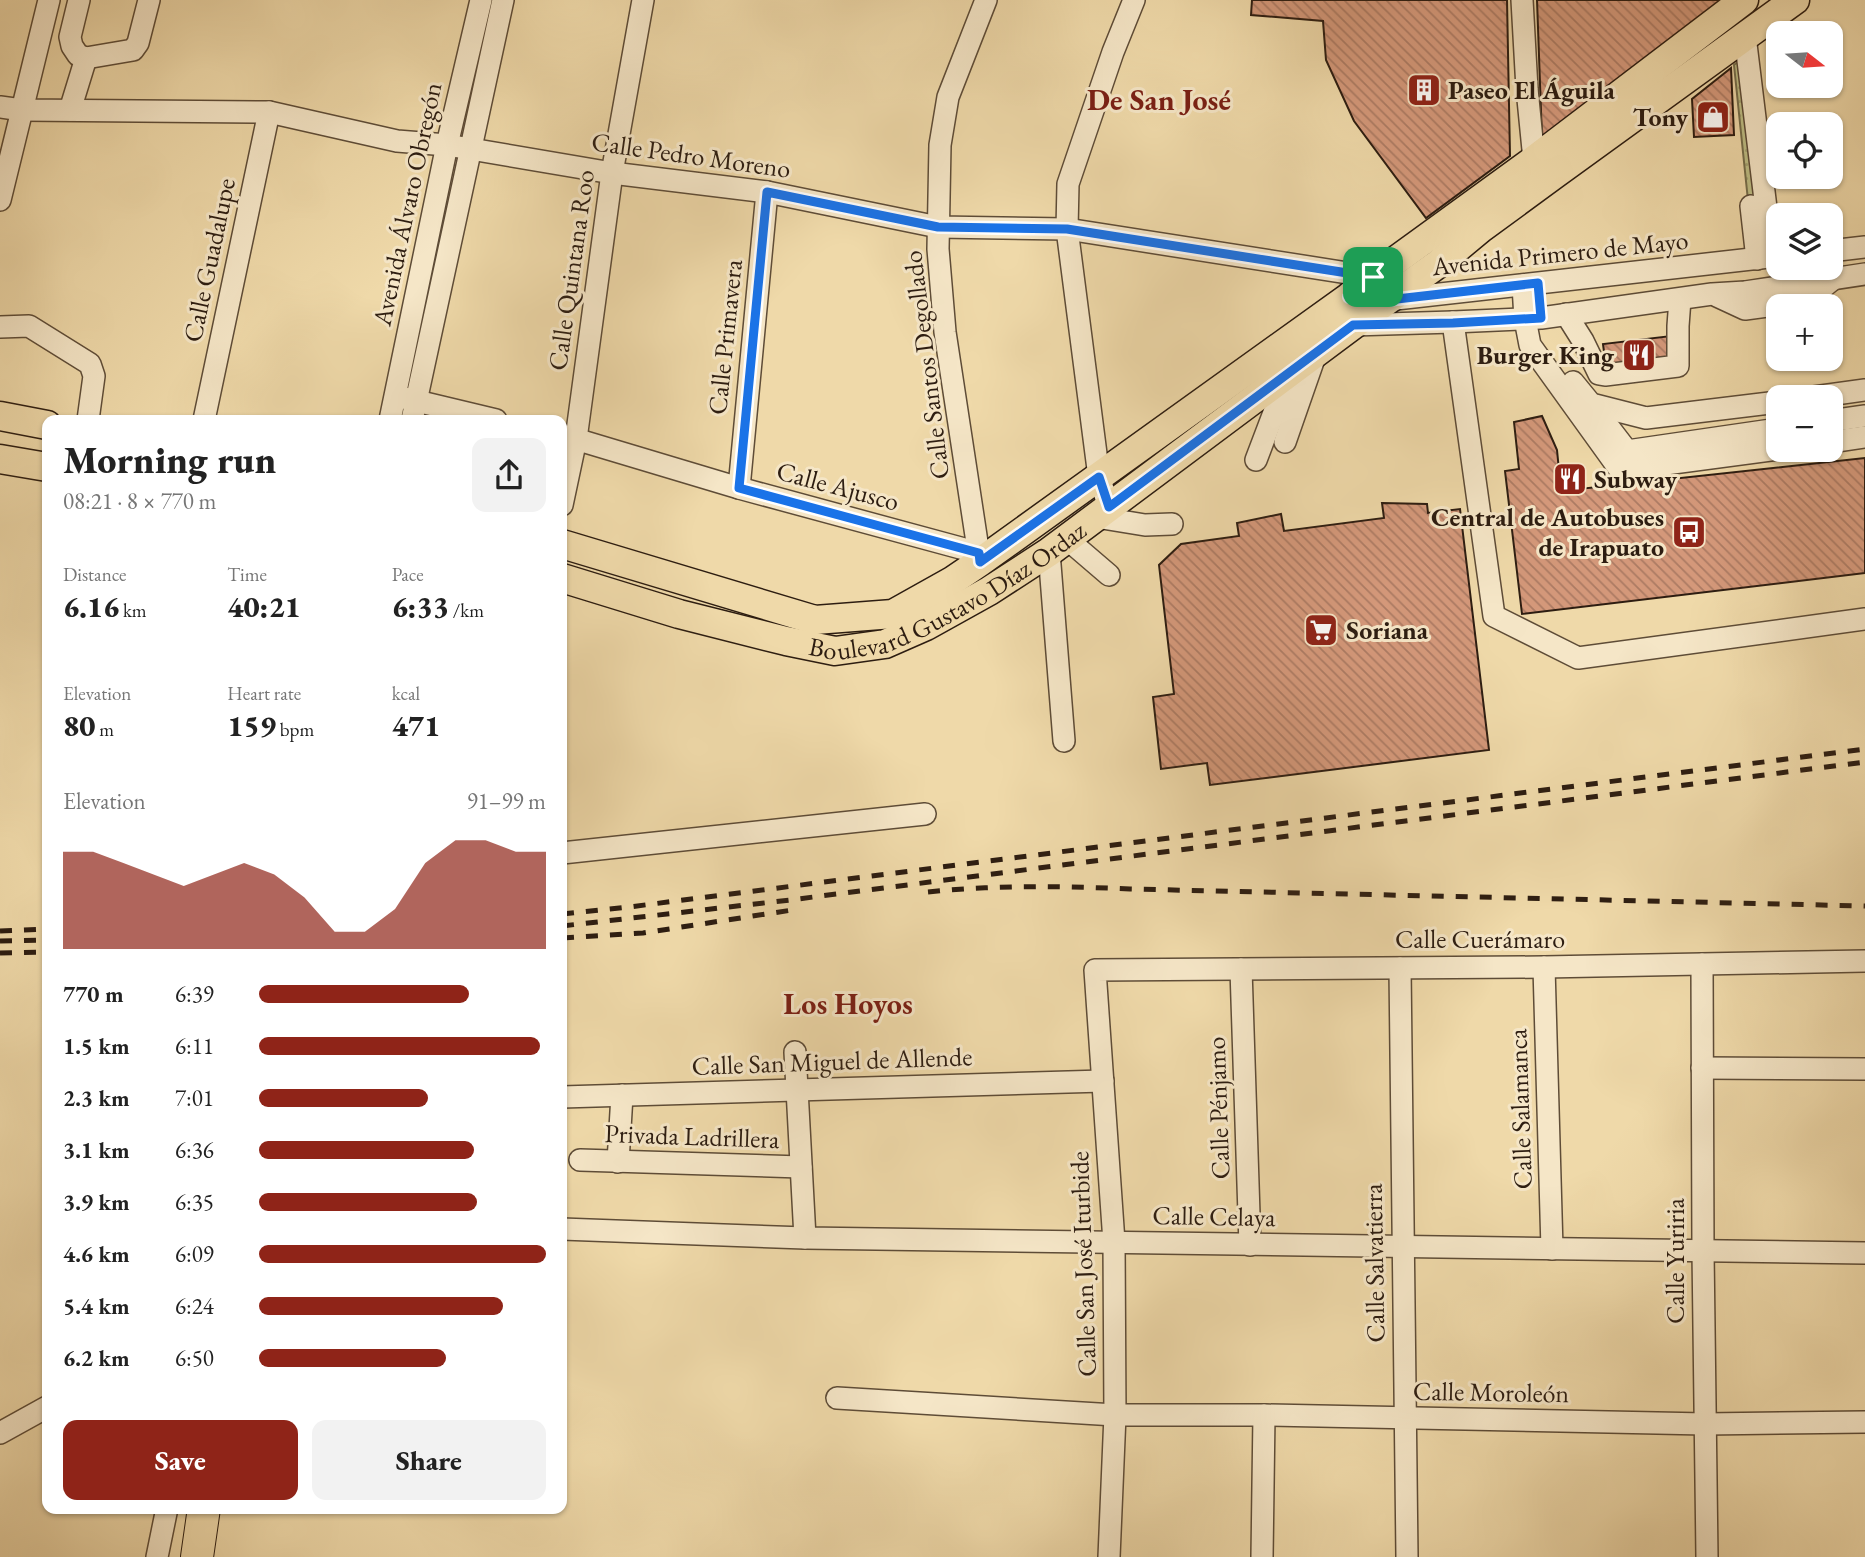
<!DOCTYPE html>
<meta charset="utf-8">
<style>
:root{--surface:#fff;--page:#f2f2f2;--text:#222;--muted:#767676;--accent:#8f2418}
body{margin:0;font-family:"EB Garamond",serif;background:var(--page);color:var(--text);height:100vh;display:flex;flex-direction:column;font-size:26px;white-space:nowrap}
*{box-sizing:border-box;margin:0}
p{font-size:23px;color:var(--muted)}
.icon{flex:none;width:38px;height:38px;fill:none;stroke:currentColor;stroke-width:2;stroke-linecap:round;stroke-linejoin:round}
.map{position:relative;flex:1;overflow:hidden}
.drawer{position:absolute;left:42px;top:415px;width:525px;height:1099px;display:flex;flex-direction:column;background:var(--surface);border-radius:14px;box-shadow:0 2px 5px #0004}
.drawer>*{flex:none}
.needle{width:46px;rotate:107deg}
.tools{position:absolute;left:1766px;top:21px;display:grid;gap:14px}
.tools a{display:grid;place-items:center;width:77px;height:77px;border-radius:14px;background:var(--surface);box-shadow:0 2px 5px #0004;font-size:35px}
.pin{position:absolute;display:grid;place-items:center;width:60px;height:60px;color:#fff;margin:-30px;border-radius:14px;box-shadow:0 4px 10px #0006}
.round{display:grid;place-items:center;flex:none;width:74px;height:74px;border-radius:14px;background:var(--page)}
.summary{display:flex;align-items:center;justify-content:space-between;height:119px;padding:0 21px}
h1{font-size:38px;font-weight:800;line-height:52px}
.stats{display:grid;grid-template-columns:repeat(3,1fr);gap:10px;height:119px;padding:7px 21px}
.stats div{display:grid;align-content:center}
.stats b{font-size:30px;font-weight:800}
.stats small{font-size:19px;font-weight:400}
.stats p{font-size:19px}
.chart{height:196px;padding:14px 21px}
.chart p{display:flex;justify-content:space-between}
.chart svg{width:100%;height:126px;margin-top:7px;fill:var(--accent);opacity:.7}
.button{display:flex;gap:14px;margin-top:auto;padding:14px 21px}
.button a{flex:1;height:80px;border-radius:14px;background:var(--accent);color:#fff;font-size:28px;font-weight:800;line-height:80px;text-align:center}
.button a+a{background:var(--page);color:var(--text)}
ul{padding:0 21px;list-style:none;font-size:23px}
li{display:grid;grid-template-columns:112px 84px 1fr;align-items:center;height:52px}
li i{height:18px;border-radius:9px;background:var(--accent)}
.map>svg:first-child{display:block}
</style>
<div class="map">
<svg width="1865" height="1557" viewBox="0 0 1865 1557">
<defs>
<pattern id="green-dots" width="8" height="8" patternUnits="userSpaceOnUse" patternTransform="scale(1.75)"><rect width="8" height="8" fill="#bebe85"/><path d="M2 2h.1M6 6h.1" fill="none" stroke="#a4a372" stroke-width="1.8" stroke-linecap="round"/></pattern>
<pattern id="building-back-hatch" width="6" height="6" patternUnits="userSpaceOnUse" patternTransform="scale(1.75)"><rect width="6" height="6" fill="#d4987a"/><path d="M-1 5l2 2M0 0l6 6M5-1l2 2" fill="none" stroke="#ac7b63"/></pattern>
</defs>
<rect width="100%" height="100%" fill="#efd9a9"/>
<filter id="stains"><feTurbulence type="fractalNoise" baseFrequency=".00286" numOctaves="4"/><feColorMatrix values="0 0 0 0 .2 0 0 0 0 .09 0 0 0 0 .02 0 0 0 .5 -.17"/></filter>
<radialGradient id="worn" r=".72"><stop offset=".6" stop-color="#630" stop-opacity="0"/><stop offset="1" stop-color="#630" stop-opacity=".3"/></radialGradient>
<path fill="url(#green-dots)" stroke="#766e4b" stroke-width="2" d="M1755,48L1774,247L1753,249L1734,65Z"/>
<g fill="url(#building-back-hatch)" stroke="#2d1d11" stroke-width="2">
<path d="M1252,0H1507L1510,156L1426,218L1354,121L1326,60L1323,21L1251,15Z"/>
<path d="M1537,0H1727L1542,139Z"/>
<path d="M1731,68L1734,135L1694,137L1692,99Z"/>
<path d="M1671,336L1675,367L1607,375L1603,344Z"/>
<path d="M1542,416L1557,450L1561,491L1865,458V573L1522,614L1505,471L1519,469L1514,422Z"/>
<path d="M1576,471L1577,486L1564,487L1562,472Z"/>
<path d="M1382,503L1427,504L1428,513L1460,509L1489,750L1210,785L1207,763L1161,769L1153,697L1174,694L1159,565L1181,544L1239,536L1237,523L1281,514L1284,531L1384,518Z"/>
</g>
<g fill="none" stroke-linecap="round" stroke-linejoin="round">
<g stroke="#5e4c37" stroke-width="24">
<g id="minor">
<path d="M79,0L70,37L72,46L78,55L86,58L133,50L138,43L149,0"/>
<path d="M1522,0L1527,89L1534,160"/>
<path d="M1745,36L1772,257"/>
<path d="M0,107L22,110L269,112L397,141L447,145L612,173L767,192L938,227L1067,229L1373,277"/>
<path d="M70,110L86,58"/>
<path d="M0,200L49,0"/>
<path d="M1751,206L1757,259"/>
<path d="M1830,251L1865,247"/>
<path d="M1523,285L1525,319L1530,345L1620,470L1778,449"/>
<path d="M1717,296L1745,309L1806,301L1832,280"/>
<path d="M1387,300L1778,256"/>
<path d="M1566,314L1583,341L1599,374L1605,375L1678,366V326L1680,299"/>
<path d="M1453,322L1494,616L1578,658L1865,619"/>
<path d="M1353,325L1453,322L1541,318L1712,294L1745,292L1865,274"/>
<path d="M0,327L29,326L90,364L94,376L88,420"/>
<path d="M1573,382L1591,404L1646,418L1778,402"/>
<path d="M1814,397L1865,390"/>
<path d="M404,398L496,420"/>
<path d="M1591,404L1627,451L1778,429"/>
<path d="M204,420L269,112"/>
<path d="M390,420L447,145L481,0"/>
<path d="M412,420L503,0"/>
<path d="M1830,421L1865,416"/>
<path d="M562,435L739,488L979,553"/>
<path d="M1285,442L1316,353"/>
<path d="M1830,442L1865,437"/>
<path d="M1256,460L1289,373"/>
<path d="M739,488L767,192"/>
<path d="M562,505L576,439L612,173L643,0"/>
<path d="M1109,507L1099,477L1067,229L1068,184L1113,52L1134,0"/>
<path d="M1096,517L1145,525L1172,524"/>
<path d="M1067,539L1109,575"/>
<path d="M1049,552L1064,741"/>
<path d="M980,562L945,332L938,249L940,145L948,97L986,0"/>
<path d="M562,853L925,814"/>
<path d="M1702,964L1703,1251L1707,1557"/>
<path d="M1544,967L1552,1249"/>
<path d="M1400,968L1407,1557"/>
<path d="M1241,969L1250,1245"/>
<path d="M795,1052L805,1238"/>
<path d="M1702,1068L1865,1069"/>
<path d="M562,1097L1103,1081"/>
<path d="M580,1160L801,1167"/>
<path d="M618,1162L622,1095"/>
<path d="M562,1229L805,1238L1865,1253"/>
<path d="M837,1398L1115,1415H1264L1705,1424L1865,1422"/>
<path d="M0,1433L47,1407"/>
<path d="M157,1557L167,1508"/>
<path d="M1109,1557L1115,1415L1114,1242L1095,970L1544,967L1865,961"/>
<path d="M1262,1557L1264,1415"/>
</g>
</g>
<g stroke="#2d1d11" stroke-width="31">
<g id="major">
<path d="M0,416L47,425"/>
<path d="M0,459L47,467"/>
<path d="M562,544L815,620L893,614L952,581L980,562L1349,297L1373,277L1534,160L1744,0"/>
<path id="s1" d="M562,578L679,614L786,641L835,651L885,644L926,626L989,591L1049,552L1353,325L1438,264L1480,229L1555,174L1795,0"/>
</g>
</g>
<g stroke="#2d1d11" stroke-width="34">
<path id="highway" d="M197,1557L204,1508"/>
</g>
<use href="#minor" stroke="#f5e6c7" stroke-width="21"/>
<use href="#major" stroke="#efd9a9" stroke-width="28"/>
<use href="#highway" stroke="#efd9a9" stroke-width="32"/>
<g stroke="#2d1d11" stroke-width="5" stroke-dasharray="12 12" stroke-linecap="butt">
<path d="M928,892C995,885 1062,886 1130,889L1865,906"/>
<path d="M562,914L629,907L1865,749"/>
<path d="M562,926L790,900L1865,762"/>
<path d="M0,931L47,929"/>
<path d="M562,938L643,933L792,910"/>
<path d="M0,941L47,940"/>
<path d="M0,953L47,952"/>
</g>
</g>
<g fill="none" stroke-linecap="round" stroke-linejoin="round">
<g stroke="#fff" stroke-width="14">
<path id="route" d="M767,192L938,227L1067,229L1373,277L1349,297L1388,300L1538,283L1541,318L1453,323L1353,325L1109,507L1099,477L980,562L979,553L739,488Z"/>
</g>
<use href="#route" stroke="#1a73e8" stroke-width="9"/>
</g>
<defs>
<g id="building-square" transform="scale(1.75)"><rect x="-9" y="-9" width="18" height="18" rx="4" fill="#8f2418" stroke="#f5e6c7"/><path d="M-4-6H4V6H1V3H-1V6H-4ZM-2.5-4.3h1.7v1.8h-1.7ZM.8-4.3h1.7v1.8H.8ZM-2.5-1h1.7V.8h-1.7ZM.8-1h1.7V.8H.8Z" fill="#fff"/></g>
<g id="shop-square" transform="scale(1.75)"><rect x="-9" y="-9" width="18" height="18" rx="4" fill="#8f2418" stroke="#f5e6c7"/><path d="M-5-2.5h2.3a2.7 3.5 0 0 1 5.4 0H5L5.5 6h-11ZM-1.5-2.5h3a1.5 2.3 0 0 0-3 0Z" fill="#fff"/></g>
<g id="restaurant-square" transform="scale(1.75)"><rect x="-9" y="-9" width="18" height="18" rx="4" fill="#8f2418" stroke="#f5e6c7"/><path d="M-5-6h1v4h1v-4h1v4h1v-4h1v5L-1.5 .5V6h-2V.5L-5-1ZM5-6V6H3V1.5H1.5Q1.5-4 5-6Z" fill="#fff"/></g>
<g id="bus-square" transform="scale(1.75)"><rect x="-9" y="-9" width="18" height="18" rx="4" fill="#8f2418" stroke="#f5e6c7"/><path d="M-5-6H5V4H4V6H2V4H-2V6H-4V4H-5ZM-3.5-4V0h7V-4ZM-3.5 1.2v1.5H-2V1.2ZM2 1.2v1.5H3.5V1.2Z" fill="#fff"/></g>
<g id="supermarket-square" transform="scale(1.75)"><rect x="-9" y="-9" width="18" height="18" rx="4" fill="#8f2418" stroke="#f5e6c7"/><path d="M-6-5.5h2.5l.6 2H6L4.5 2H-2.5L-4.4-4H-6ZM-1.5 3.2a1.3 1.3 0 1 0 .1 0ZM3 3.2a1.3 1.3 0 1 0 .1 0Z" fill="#fff"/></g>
</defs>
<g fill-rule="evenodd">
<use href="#building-square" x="1424" y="90"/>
<use href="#shop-square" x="1713" y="117"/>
<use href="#restaurant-square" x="1639" y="355"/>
<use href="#restaurant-square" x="1570" y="479"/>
<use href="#bus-square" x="1689" y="532"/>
<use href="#supermarket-square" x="1321" y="630"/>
</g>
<g text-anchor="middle" stroke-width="6" stroke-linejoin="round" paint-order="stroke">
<g font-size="26" font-weight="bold" fill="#2d1d11" stroke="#f5e6c7" text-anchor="start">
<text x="1448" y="99">Paseo El Águila</text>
<text x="1688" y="126" text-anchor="end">Tony</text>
<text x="1614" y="364" text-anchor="end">Burger King</text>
<text x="1594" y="488">Subway</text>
<text x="1664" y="526" text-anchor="end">Central de Autobuses<tspan x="1664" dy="30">de Irapuato</tspan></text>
<text x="1346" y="639">Soriana</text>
</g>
<g font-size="26" fill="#2d1d11" stroke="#f5e6c7">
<text transform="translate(691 155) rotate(8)" y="9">Calle Pedro Moreno</text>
<text transform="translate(407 204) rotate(-78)" y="9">Avenida Álvaro Obregón</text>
<text transform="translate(1560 253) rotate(-6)" y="9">Avenida Primero de Mayo</text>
<text transform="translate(209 260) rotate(-78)" y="9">Calle Guadalupe</text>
<text transform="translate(571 270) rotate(-82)" y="9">Calle Quintana Roo</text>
<text transform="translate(725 337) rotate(-84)" y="9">Calle Primavera</text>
<text transform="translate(926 365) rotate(-97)" y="9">Calle Santos Degollado</text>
<text transform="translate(838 486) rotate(15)" y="9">Calle Ajusco</text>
<text dy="9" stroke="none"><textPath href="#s1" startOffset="410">Boulevard Gustavo Díaz Ordaz</textPath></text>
<text x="1480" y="948">Calle Cuerámaro</text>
<text transform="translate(832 1061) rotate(-2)" y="9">Calle San Miguel de Allende</text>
<text transform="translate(1218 1108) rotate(-92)" y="9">Calle Pénjamo</text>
<text transform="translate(1520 1109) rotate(-92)" y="9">Calle Salamanca</text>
<text transform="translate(692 1136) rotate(2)" y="9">Privada Ladrillera</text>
<text transform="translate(1214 1216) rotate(1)" y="9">Calle Celaya</text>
<text transform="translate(1675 1261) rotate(-90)" y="9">Calle Yuriria</text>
<text transform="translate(1374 1263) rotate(-91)" y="9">Calle Salvatierra</text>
<text transform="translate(1083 1264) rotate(-92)" y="9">Calle San José Iturbide</text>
<text transform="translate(1491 1392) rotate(1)" y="9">Calle Moroleón</text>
</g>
<g font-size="30" font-weight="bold" fill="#7a1f14" stroke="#f5e6c7">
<text x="1159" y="110">De San José</text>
<text x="848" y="1014">Los Hoyos</text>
</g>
</g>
<rect width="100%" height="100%" filter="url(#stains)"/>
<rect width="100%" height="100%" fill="url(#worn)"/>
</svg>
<div class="tools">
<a><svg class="needle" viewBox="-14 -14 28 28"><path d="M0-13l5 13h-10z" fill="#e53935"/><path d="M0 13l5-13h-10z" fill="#767676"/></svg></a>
<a><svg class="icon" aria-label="locate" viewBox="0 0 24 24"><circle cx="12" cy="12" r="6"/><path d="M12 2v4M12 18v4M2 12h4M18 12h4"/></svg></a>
<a><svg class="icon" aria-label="layers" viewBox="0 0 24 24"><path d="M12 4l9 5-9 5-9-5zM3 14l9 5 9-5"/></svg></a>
<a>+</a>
<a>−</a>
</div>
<div class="pin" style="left:1373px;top:277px;background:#1e9e55"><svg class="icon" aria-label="arrive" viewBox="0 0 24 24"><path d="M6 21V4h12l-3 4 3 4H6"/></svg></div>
<section class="drawer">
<div class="summary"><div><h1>Morning run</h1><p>08:21 · 8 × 770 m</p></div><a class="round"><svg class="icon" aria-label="share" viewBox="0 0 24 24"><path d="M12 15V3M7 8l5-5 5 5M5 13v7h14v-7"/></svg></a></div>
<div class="stats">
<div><p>Distance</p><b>6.16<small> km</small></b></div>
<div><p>Time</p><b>40:21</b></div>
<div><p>Pace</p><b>6:33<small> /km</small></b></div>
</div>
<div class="stats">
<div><p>Elevation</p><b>80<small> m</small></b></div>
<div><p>Heart rate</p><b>159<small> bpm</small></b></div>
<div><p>kcal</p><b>471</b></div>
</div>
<div class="chart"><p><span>Elevation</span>91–99 m</p>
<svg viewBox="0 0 160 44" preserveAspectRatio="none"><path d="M0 44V10L10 10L20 14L30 18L40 22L50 18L60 14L70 18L80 26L90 38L100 38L110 30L120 14L130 6L140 6L150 10L160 10V44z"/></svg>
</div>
<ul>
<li><b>770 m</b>6:39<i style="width:73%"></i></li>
<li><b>1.5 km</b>6:11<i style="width:98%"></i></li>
<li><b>2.3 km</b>7:01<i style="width:59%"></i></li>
<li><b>3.1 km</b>6:36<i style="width:75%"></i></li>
<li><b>3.9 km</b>6:35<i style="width:76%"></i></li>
<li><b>4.6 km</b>6:09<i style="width:100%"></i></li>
<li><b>5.4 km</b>6:24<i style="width:85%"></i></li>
<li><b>6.2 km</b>6:50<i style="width:65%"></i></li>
</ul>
<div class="button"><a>Save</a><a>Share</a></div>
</section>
</div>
